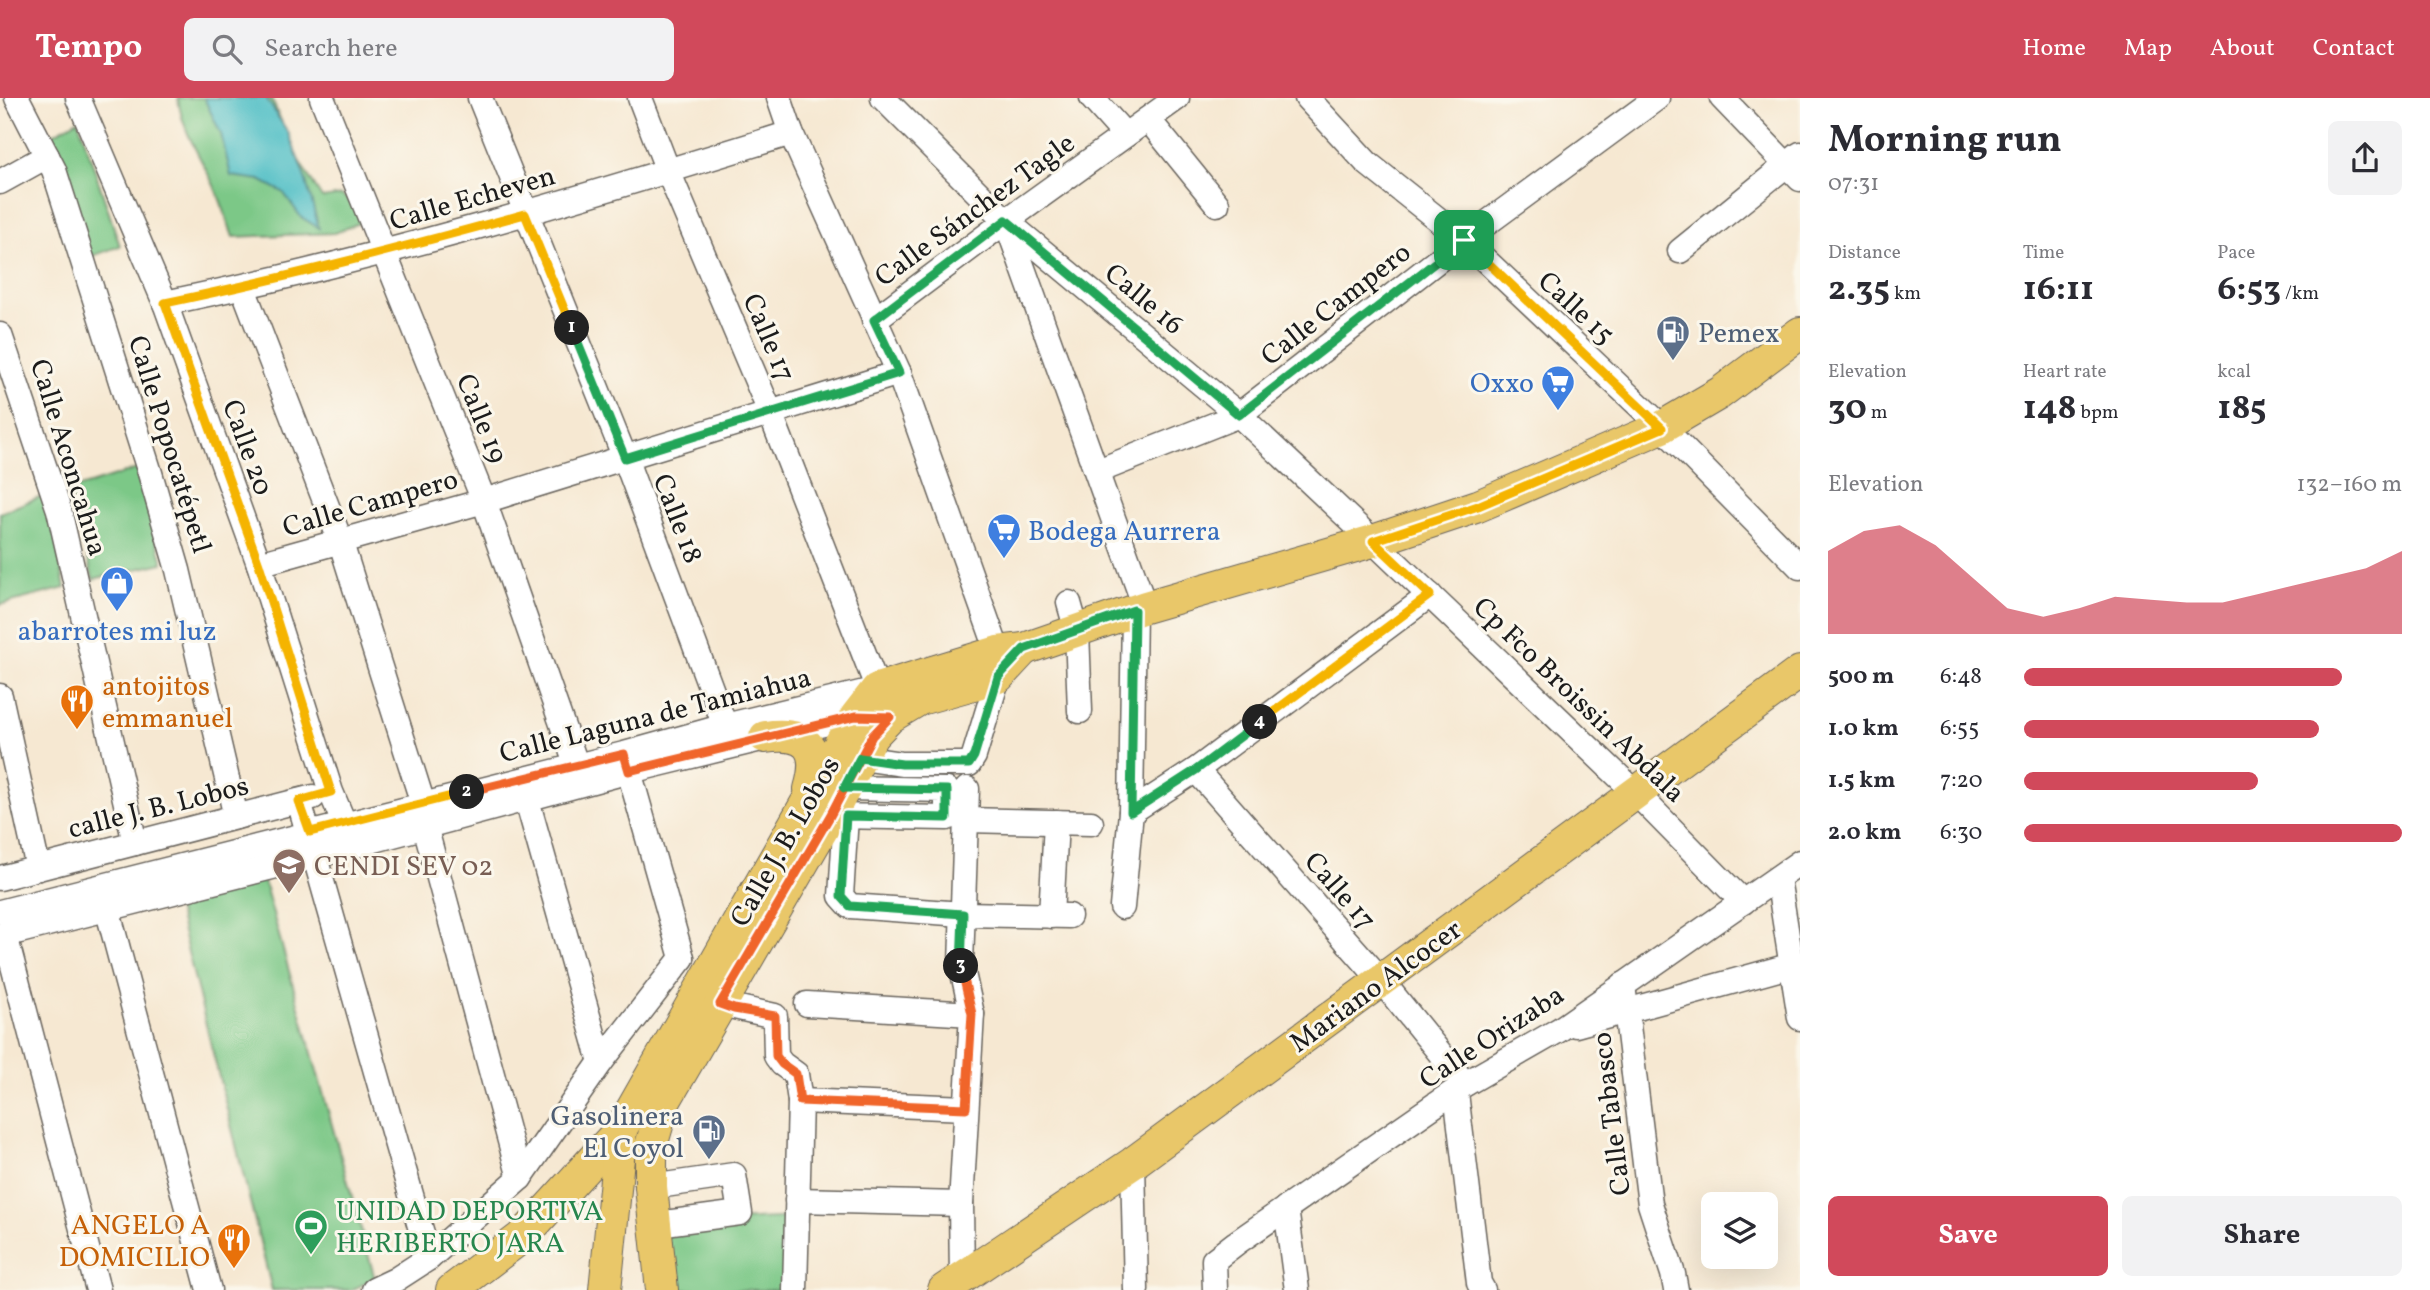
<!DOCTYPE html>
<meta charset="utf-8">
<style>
:root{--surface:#fff;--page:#f2f2f3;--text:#2b2b33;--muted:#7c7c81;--accent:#d1495b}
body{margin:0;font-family:Vollkorn,serif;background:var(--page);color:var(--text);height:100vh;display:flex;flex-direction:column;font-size:26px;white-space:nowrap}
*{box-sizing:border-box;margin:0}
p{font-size:23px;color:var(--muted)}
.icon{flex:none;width:38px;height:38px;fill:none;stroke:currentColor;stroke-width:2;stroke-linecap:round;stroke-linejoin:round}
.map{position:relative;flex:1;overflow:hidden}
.drawer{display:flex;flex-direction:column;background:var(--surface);width:630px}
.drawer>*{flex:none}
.buttons{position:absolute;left:1701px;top:1094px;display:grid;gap:14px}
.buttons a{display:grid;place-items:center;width:77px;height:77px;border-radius:10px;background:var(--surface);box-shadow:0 7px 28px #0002;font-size:35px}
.pin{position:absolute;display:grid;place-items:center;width:60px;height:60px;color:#fff;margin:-30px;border-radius:14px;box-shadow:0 4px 10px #0006}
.km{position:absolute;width:35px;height:35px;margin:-18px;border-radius:50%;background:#222;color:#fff;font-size:19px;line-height:35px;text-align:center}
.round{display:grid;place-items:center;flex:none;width:74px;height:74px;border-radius:10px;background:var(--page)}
.overview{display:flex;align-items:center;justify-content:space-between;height:119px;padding:0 28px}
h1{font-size:38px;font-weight:700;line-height:52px}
.metrics{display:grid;grid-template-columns:repeat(3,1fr);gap:10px;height:119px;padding:7px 28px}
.metrics div{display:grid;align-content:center}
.metrics b{font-size:35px;font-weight:700}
.metrics small{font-size:19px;font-weight:400}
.metrics p{font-size:19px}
.chart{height:196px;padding:14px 28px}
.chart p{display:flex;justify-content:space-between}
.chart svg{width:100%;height:126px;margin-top:7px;fill:var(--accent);opacity:.7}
.cta{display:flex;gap:14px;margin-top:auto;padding:14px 28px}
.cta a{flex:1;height:80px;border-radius:10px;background:var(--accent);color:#fff;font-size:28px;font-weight:700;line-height:80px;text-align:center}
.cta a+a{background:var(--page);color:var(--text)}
ul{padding:0 28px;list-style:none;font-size:23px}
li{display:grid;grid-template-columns:112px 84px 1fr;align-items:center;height:52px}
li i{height:18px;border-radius:9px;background:var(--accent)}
header{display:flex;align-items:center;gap:42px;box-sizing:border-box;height:98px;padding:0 35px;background:var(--accent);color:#fff}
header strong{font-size:33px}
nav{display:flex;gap:38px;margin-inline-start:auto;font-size:24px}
.search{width:490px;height:63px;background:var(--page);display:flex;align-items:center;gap:18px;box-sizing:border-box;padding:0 24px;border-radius:10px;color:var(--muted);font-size:26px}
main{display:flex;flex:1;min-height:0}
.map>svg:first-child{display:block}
</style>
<header>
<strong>Tempo</strong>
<div class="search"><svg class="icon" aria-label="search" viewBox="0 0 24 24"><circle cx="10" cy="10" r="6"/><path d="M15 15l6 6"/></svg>Search here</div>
<nav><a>Home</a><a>Map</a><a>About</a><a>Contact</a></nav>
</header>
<main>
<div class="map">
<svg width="1800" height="1192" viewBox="0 0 1800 1192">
<rect width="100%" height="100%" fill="#fbf7ec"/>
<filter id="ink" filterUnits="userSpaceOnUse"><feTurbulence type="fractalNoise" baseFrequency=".0143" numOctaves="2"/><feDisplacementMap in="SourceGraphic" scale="14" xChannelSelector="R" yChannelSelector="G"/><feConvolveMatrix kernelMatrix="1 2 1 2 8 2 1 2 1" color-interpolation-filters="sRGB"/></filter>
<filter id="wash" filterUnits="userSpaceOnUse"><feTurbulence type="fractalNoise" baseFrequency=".00686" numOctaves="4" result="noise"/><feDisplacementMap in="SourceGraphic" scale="28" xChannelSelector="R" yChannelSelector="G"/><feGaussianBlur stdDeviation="1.57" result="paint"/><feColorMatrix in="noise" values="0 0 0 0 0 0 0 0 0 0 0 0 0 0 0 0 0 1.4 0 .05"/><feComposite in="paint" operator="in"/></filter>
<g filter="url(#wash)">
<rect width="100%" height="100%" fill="#f6e8d2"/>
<g fill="#7bc887" stroke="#4c7252" stroke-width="2">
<path d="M178,0H271L298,61L322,100L342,97L360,111L364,123L335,135L233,139C227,123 223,107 216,92C202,61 182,34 178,0Z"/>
<path d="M78,22L120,148L87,160L44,41Z"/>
<path d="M137,371L163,465L93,481L71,392Z"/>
<path d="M47,396L65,490L0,507V415Z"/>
<path d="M263,780L375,1181L351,1192H272L176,806Z"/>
<path d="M798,1119V1192H674L665,1125Z"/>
</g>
<path fill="#51bfc6" stroke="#366e71" stroke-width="2" d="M204,0H266L289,36L306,83L319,130L301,119L283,94L260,82L231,78L221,36Z"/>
</g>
<g filter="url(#ink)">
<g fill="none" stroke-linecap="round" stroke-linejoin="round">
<g stroke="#68635c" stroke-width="27">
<g id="minor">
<path d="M17,0L54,72L150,375L178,472L236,719"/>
<path d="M78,0L165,205L259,466L331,694L344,725"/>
<path d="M322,0L484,403L576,666"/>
<path d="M480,0L625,360L725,628"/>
<path d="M640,0L668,73L770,314L884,607"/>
<path d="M779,0L791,35L899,275L998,554V579L974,658L969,666H902L861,660"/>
<path d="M883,0L1006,123L1239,317L1373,443L1635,694L1743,804"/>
<path d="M1092,0L1125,37"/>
<path d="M1307,0L1367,65L1464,142L1662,329L1800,469"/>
<path d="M1722,0L1800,81"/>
<path d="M1148,21L1217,106"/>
<path d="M0,84L47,58"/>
<path d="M1006,123L1145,509"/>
<path d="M1680,153L1800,56"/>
<path d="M243,190L340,442L423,706"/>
<path d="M165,205C377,162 585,99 791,35"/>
<path d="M874,222L1006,123L1177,0"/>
<path d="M0,237L59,412L135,745"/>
<path d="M1098,373L1239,317L1464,142L1657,0"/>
<path d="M259,466L484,403L899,275"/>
<path d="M1069,505L1077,533L1080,613"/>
<path d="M0,598L38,770"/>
<path d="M625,659L682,860"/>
<path d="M1196,672L1381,882L1465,986"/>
<path d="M527,702L601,964"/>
<path d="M299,703L429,1160"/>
<path d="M1131,714L1196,672L1430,497"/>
<path d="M832,718L947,720V692L844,690"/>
<path d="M846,718L841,798L850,808L963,816L1069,818"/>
<path d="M967,722L1091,725"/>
<path d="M425,728L520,1080"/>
<path d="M0,780L313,699"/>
<path d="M1778,780L1800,920"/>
<path d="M1122,809L1131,714L1134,512"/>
<path d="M107,810L209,1192"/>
<path d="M0,814L624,656L725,628L877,591"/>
<path d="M1051,818L1056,724"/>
<path d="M5,837L98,1192"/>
<path d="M0,838L304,761L630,673L856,618H867"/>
<path d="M1623,887L1650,1106L1673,1176L1676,1192"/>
<path d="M721,906L775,918L776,958L782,966L796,976L800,1003L795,1192"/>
<path d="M807,906L972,916"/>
<path d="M1576,927L1800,865"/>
<path d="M1456,995L1479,1185L1483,1192"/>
<path d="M800,1003L966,1010"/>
<path d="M1133,1065L1136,1192"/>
<path d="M651,1089L734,1077L740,1115L665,1125"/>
<path d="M797,1102L961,1106"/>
<path d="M1286,1110L1297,1192"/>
<path d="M962,1181L961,1106L972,916L961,866L967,691"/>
<path d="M374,1192L395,1182L429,1160L520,1080L601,964L682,860"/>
<path d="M1215,1192L1214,1162L1236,1145L1465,986L1559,932L1800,764"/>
</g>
</g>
<g stroke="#68635c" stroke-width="34">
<g id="major">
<path d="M765,639C807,633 822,650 810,691"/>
<path d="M452,1192L523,1138L621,1031L856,618L877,591L998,554L1024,551L1145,509L1373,443L1478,408L1662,329L1720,295L1800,235"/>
<path d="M605,1192L621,1031"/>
<path d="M662,1192L651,1089V1048L664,1004L830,718L872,638L890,619L920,601L998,579L1024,551"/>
<path d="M944,1192L1133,1065L1800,574"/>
</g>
</g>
<use href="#minor" stroke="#fff" stroke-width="24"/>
<use href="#major" stroke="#e9c769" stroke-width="32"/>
</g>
</g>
<g fill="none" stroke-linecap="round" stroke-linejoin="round" filter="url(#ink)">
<g stroke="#fff" stroke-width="14">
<path id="split-1" d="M572,230L625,360L899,275L874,222L1006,122L1239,317L1464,142"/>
</g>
<g stroke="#fff" stroke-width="14">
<path id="split-2" d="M467,694L310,734L299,703L331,694L259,466L165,205C286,180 406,149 525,116L572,230"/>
</g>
<g stroke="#fff" stroke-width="14">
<path id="split-3" d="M467,694L624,656L629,673L856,618L890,619L872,638L830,718L720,906L734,911L775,918L776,958L782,966L796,976L800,1003L966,1010L972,916L961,868"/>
</g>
<g stroke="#fff" stroke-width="14">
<path id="split-4" d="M961,868L963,816L850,808L841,798L846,718L947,720V692L844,690L860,660L902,666H969L974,658L998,579L1024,551L1134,512L1131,714L1196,672L1260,624"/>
</g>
<g stroke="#fff" stroke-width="14">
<path id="split-5" d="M1260,624L1430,497L1373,443L1478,408L1662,330L1464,142"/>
</g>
<use href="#split-1" stroke="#22a559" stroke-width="9"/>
<use href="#split-2" stroke="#f5b400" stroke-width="9"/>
<use href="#split-3" stroke="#f0652b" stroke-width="9"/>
<use href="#split-4" stroke="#22a559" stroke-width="9"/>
<use href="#split-5" stroke="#f5b400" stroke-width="9"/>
</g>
<defs>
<g id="fuel-pin" transform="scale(1.75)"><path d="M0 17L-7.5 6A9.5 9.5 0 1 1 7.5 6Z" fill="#5c6f8a" stroke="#fbf7ec"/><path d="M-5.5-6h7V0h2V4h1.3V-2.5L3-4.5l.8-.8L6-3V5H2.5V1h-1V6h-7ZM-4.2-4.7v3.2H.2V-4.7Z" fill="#fff"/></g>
<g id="supermarket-pin" transform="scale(1.75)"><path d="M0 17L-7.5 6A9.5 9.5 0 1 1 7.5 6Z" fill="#3f7fe0" stroke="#fbf7ec"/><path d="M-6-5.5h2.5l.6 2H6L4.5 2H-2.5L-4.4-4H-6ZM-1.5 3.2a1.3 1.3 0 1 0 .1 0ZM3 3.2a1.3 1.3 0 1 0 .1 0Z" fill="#fff"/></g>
<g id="shop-pin" transform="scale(1.75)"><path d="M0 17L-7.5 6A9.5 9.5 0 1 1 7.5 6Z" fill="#3f7fe0" stroke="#fbf7ec"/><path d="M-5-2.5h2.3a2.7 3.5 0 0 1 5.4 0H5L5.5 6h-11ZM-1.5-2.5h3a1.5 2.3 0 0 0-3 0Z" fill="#fff"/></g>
<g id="restaurant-pin" transform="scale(1.75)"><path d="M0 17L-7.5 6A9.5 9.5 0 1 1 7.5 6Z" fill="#e8710a" stroke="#fbf7ec"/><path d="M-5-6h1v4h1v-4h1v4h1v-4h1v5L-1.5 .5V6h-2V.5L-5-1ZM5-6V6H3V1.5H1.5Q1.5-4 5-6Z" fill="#fff"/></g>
<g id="school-pin" transform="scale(1.75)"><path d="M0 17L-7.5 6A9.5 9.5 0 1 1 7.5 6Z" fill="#8d6e63" stroke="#fbf7ec"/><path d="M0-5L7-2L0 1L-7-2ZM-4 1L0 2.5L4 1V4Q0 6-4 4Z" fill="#fff"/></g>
<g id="stadium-pin" transform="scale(1.75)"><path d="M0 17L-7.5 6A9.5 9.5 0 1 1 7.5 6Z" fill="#2e9e5b" stroke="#fbf7ec"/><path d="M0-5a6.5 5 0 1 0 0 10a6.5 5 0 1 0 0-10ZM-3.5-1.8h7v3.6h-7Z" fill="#fff"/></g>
</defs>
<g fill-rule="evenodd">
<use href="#fuel-pin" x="1673" y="234"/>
<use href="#supermarket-pin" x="1558" y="284"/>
<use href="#supermarket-pin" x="1004" y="432"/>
<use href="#shop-pin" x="117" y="485"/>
<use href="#restaurant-pin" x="77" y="603"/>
<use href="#school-pin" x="289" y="767"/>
<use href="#fuel-pin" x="709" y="1033"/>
<use href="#stadium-pin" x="311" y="1128"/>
<use href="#restaurant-pin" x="234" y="1142"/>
</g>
<g text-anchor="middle" stroke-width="6" stroke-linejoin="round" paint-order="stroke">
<g font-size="28" fill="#1c1c1c" stroke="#fbf7ec">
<text transform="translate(472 99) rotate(-16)" y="10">Calle Echeven</text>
<text transform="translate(974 111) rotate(-36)" y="10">Calle Sánchez Tagle</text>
<text transform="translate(1145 200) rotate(40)" y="10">Calle 16</text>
<text transform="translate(1335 205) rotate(-38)" y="10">Calle Campero</text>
<text transform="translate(1577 209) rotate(43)" y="10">Calle 15</text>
<text transform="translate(770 239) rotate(67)" y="10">Calle 17</text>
<text transform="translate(483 320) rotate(68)" y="10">Calle 19</text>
<text transform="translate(171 346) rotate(73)" y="10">Calle Popocatépetl</text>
<text transform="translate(249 349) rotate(70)" y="10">Calle 20</text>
<text transform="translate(70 359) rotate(73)" y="10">Calle Aconcahua</text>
<text transform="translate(370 404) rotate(-16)" y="10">Calle Campero</text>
<text transform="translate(679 420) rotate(69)" y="10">Calle 18</text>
<text transform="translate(1580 601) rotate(44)" y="10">Cp Fco Broissin Abdala</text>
<text transform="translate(655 616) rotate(-14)" y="10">Calle Laguna de Tamiahua</text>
<text transform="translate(158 708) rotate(-14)" y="10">calle J. B. Lobos</text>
<text transform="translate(784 743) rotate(-60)" y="10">Calle J. B. Lobos</text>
<text transform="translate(1341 792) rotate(49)" y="10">Calle 17</text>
<text transform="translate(1375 887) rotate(-36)" y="10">Mariano Alcocer</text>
<text transform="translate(1491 938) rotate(-33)" y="10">Calle Orizaba</text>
<text transform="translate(1610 1016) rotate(-97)" y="10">Calle Tabasco</text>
</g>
<g font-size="28" fill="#4e5e75" stroke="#fbf7ec" text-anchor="start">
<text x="1698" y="244">Pemex</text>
<text x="684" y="1027" text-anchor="end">Gasolinera<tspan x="684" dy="32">El Coyol</tspan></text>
</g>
<g font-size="28" fill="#366cbe" stroke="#fbf7ec" text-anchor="end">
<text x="1534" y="294">Oxxo</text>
<text x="1028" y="442" text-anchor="start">Bodega Aurrera</text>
<text x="117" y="542" text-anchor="middle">abarrotes mi luz</text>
</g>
<g font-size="28" fill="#c56008" stroke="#fbf7ec" text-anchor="start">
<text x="102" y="597">antojitos<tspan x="102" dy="32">emmanuel</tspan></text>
<text x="210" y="1136" text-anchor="end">ANGELO A<tspan x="210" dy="32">DOMICILIO</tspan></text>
</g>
<g font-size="28" fill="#785e54" stroke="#fbf7ec" text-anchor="start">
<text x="314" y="777">CENDI SEV 02</text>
</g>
<g font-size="28" fill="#27864d" stroke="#fbf7ec" text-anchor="start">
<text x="336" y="1122">UNIDAD DEPORTIVA<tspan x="336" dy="32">HERIBERTO JARA</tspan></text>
</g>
</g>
</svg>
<div class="buttons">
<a><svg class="icon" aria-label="layers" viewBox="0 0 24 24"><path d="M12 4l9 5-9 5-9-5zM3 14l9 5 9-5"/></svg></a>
</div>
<div class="pin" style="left:1464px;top:142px;background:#1e9e55"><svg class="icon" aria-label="arrive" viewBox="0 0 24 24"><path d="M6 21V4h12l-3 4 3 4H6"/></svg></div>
<b class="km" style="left:572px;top:230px">1</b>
<b class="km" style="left:467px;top:694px">2</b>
<b class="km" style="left:961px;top:868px">3</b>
<b class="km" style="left:1260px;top:624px">4</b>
</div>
<section class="drawer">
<div class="overview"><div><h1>Morning run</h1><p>07:31</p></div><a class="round"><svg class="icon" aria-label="share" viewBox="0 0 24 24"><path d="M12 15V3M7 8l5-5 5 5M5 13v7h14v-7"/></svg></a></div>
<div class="metrics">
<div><p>Distance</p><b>2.35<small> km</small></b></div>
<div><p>Time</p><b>16:11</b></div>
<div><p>Pace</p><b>6:53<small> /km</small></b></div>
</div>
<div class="metrics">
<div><p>Elevation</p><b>30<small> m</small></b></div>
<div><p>Heart rate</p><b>148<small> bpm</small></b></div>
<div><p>kcal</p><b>185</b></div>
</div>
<div class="chart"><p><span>Elevation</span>132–160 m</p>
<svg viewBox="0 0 160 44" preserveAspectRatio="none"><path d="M0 44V15L10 8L20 6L30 13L40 24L50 35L60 38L70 35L80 31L90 32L100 33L110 33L120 30L130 27L140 24L150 21L160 15V44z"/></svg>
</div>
<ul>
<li><b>500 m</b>6:48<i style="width:84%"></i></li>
<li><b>1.0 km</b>6:55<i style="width:78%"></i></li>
<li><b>1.5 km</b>7:20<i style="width:62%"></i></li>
<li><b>2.0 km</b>6:30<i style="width:100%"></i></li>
</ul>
<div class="cta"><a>Save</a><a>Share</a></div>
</section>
</main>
